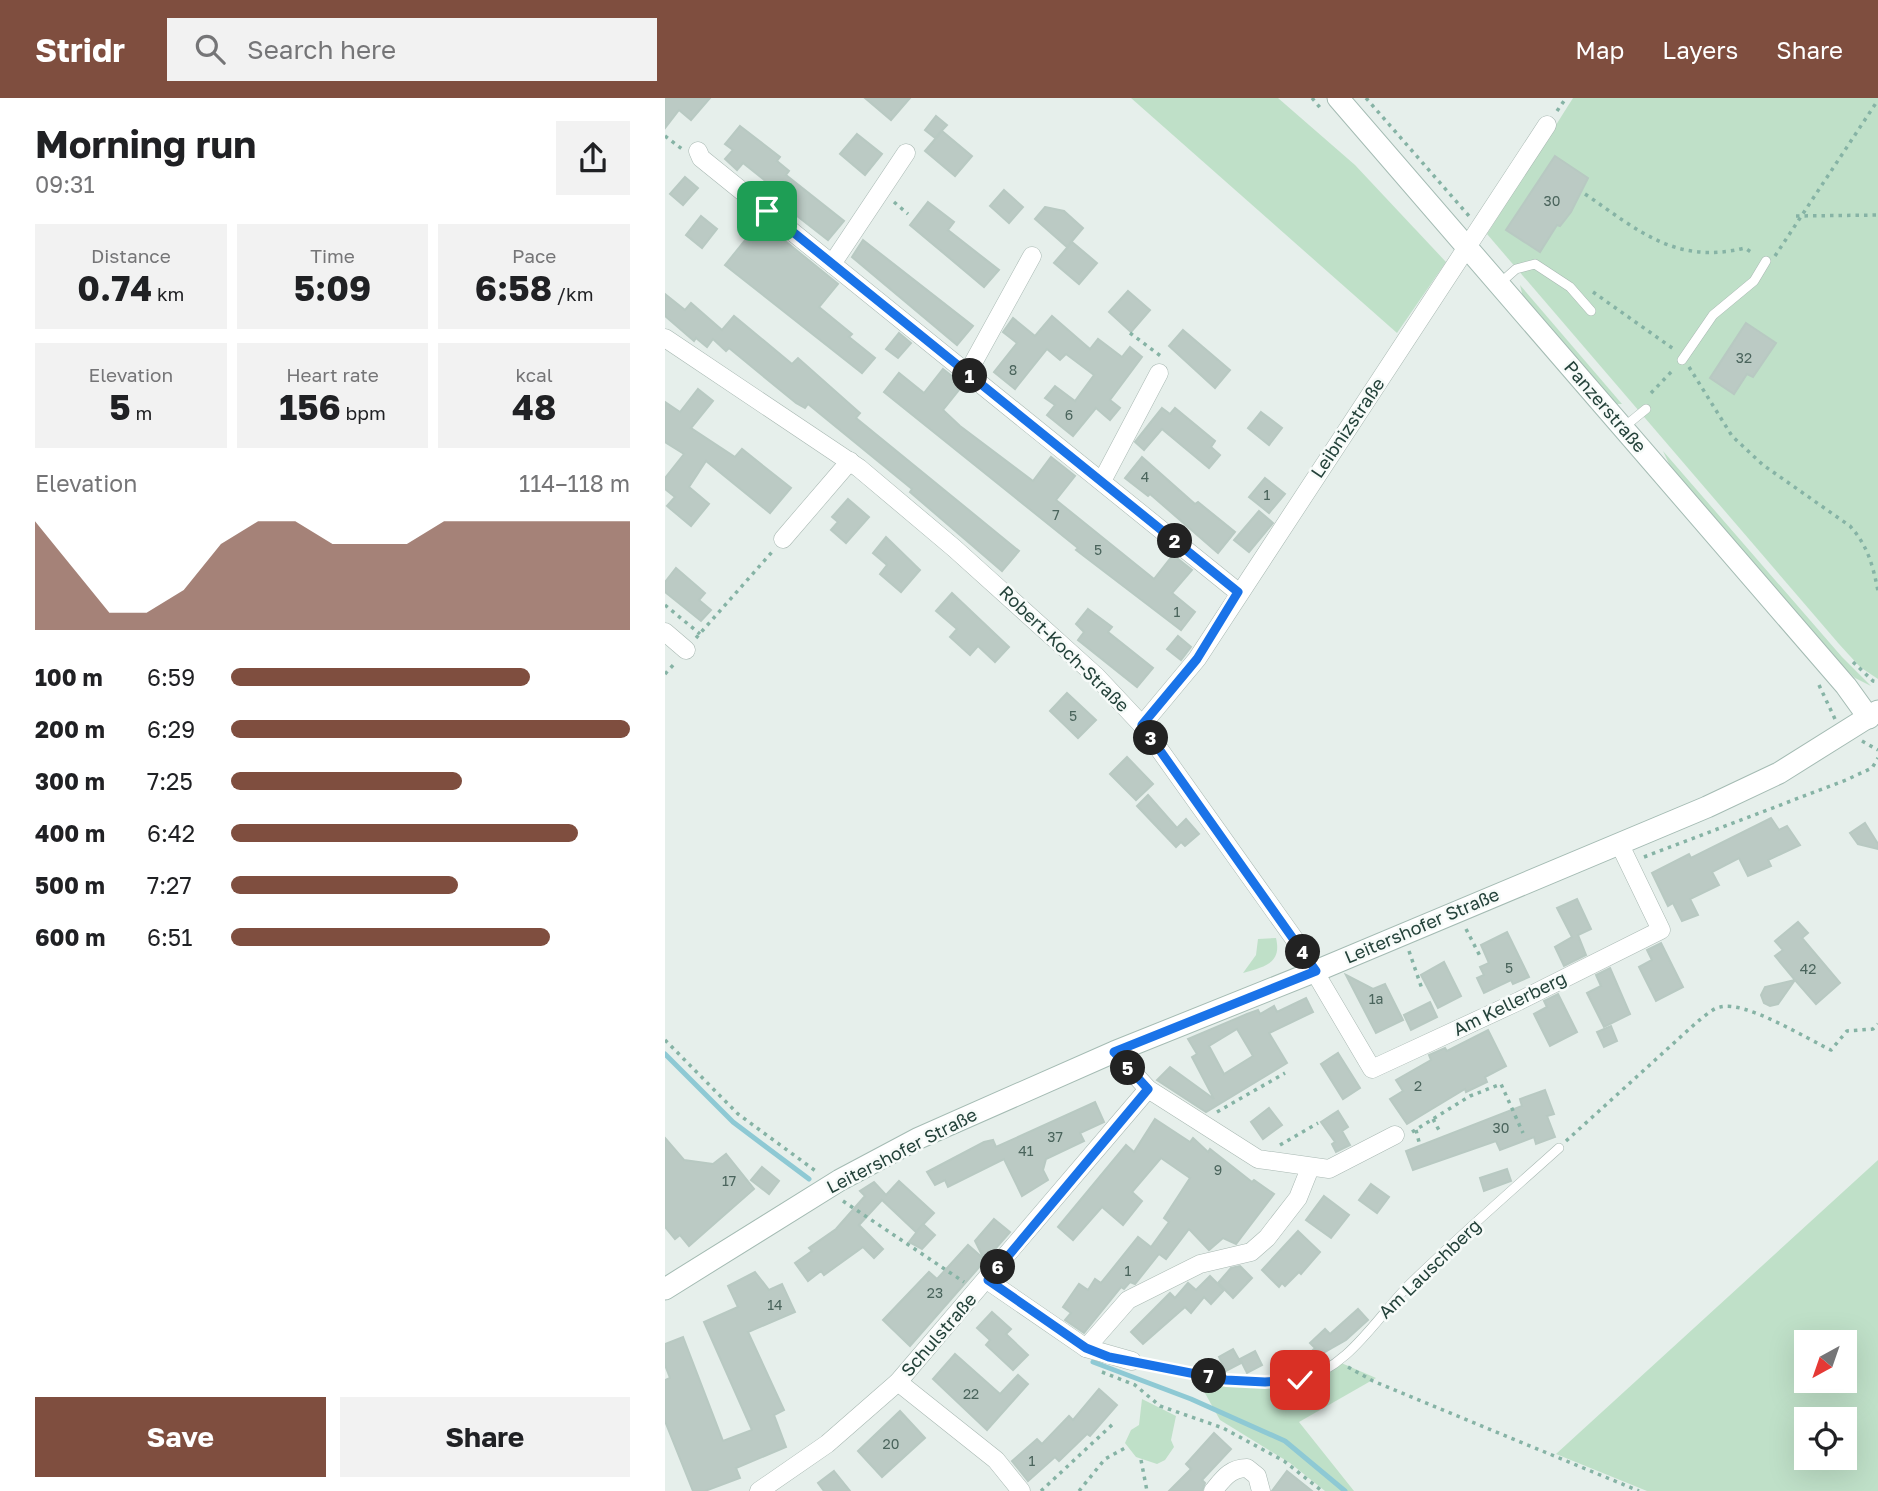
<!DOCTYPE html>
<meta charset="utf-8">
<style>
:root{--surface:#fff;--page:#f2f2f2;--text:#202124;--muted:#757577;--accent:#7f4e3f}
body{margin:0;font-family:"Golos Text",sans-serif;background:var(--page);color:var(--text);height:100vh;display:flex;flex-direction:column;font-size:26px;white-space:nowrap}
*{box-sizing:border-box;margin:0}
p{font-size:23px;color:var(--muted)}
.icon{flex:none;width:38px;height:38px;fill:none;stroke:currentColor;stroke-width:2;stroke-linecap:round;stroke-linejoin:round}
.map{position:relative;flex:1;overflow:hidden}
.side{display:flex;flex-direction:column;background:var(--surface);width:665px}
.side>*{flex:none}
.needle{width:46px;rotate:220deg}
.fabs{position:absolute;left:1129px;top:1232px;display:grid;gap:14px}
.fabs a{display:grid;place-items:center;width:63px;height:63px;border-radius:0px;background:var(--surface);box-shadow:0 7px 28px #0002;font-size:35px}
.pin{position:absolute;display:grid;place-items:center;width:60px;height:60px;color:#fff;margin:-30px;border-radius:14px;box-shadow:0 4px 10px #0006}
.km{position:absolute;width:35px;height:35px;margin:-18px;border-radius:50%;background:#222;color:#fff;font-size:19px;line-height:35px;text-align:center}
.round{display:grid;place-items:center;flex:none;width:74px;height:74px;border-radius:0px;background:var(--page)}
.overview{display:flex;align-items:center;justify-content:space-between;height:119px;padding:0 35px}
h1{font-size:38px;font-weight:700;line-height:52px}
.metrics{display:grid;grid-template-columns:repeat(3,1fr);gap:10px;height:119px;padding:7px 35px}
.metrics div{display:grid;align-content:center;border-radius:0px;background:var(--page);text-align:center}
.metrics b{font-size:35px;font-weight:700}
.metrics small{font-size:19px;font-weight:400}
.metrics p{font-size:19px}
.chart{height:196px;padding:14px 35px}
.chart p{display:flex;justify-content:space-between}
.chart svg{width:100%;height:126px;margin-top:7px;fill:var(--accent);opacity:.7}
.primary-button{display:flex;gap:14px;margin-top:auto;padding:14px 35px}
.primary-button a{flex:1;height:80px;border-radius:0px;background:var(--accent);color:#fff;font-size:28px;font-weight:700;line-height:80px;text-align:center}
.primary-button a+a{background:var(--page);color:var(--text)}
ul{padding:0 35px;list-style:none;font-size:23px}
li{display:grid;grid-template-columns:112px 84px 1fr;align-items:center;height:52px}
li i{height:18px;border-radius:9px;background:var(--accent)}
header{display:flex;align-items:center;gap:42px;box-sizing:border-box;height:98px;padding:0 35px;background:var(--accent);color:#fff}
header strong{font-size:33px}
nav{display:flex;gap:38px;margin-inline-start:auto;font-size:24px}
.search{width:490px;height:63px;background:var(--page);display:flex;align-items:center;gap:18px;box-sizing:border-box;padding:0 24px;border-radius:0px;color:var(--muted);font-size:26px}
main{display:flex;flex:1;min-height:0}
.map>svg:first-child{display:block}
</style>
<header>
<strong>Stridr</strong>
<div class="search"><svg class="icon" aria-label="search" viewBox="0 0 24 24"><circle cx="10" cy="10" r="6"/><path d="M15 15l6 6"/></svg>Search here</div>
<nav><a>Map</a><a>Layers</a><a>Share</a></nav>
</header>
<main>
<section class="side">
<div class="overview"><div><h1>Morning run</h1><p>09:31</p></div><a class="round"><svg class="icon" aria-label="share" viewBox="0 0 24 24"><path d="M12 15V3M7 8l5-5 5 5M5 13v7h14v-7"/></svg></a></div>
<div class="metrics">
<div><p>Distance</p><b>0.74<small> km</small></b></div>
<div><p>Time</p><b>5:09</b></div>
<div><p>Pace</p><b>6:58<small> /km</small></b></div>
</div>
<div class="metrics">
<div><p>Elevation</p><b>5<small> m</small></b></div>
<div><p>Heart rate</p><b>156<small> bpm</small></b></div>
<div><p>kcal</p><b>48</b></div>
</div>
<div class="chart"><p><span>Elevation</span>114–118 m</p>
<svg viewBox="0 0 160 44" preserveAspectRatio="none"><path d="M0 44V6L10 22L20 38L30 38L40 30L50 14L60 6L70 6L80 14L90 14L100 14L110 6L120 6L130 6L140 6L150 6L160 6V44z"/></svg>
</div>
<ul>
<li><b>100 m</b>6:59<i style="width:75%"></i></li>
<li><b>200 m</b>6:29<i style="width:100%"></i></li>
<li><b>300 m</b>7:25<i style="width:58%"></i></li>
<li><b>400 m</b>6:42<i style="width:87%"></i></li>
<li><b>500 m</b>7:27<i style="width:57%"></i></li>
<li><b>600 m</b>6:51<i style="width:80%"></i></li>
</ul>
<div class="primary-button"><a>Save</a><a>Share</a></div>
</section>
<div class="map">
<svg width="1213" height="1393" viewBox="0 0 1213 1393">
<rect width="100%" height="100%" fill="#e6efeb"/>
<g fill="#bfe0c8" fill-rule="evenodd">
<path d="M466,0H613L690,67L781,164L732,235Z"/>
<path d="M908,0H1213V581L1195,569L1174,546L822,136Z"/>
<path d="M855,187L957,306H950L858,199Z"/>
<path d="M998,353L1177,559L1206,588L1190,580L1176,567L1006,370Z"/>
<path d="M611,840C617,865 600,869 578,875L591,857L593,841Z"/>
<path d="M1213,1062V1393H982L891,1356ZM1141,1244H1180V1283H1141ZM1141,1321H1180V1360H1141Z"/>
<path d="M674,1264L711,1280L634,1324L689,1393H660L625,1365L555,1322L536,1288L561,1281L635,1282Z"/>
<path d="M477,1301L511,1318L506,1342L509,1349L500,1362L492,1366L471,1359L460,1345L466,1332L474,1327Z"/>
</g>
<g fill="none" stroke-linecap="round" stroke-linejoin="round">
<g stroke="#8ec9d4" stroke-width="5">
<path d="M0,956L68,1024L144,1081"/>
<path d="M428,1264L526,1301L620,1343L680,1393"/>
</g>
</g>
<g fill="#bbcac4" stroke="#b8c9c2" stroke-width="2" fill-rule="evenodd">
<path d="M0,0H45L26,22L14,12L0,30Z"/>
<path d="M200,0H245L226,22Z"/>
<path d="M271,18L282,27L270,40L260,32Z"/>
<path d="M75,28L115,59L112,63L124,73L121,77L179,123L163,142L118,107L113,102L118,97L78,65L72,72L60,61L68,52L60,46Z"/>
<path d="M277,33L307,58L290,78L260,53Z"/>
<path d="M192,36L217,56L200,77L175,56Z"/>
<path d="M890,58L923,80L906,114L895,128L892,127L875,154L841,132Z"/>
<path d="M20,79L33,90L18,107L5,96Z"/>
<path d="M339,92L358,109L344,125L325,108Z"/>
<path d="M263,104L289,124L283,132L334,172L319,189L245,127Z"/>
<path d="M380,109L399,113L418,130L402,149L370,121Z"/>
<path d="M87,116L173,186L154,209L187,236L184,239L210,260L197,275L60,167L86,135L78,128Z"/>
<path d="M36,118L52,131L37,150L21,137Z"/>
<path d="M198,142L308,228L292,247L187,159Z"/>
<path d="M407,144L432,165L414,186L389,165Z"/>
<path d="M463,193L485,212L466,234L444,214Z"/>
<path d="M0,196L20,212L26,205L57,232L69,218L127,266L133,260L195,315L191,320L354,453L337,473L245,394L247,391L143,306L140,310L131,305L64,250L61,253L48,241L42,249L31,240L29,243L0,218Z"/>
<path d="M387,218L425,251L433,241L457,259L465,249L477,259L445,302L455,310L445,322L431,310L408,338L382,317L390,307L380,300L390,288L410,303L429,277L401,256L395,262L382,251L350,291L329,274L352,245L338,234L348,220L370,238Z"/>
<path d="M1081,225L1111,245L1088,279L1082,276L1069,296L1045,280Z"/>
<path d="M518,232L565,272L550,290L504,248Z"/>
<path d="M234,235L246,245L233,260L221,251Z"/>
<path d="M278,271L298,287L278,312L295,328L368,383L386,359L410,378L391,402L489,481L508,457L527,472L507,495L530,514L516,532L411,452L413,450L219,294L234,275L259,295Z"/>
<path d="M33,291L48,303L26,330L70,359L77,351L126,390L105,415L41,363L24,389L44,406L26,428L2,408L10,399L0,391V380L19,356L0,344V304L15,314Z"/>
<path d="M497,310L505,316L510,310L550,343L546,349L555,357L544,370L497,331L479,352L470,344Z"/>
<path d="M596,314L617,330L604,347L583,330Z"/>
<path d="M477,359L530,406L533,404L570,434L553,455L485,396L483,398L460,380Z"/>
<path d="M600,380L620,396L604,415L584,399Z"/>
<path d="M183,401L204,419L181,445L166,432L173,424L167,419Z"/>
<path d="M594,413L608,425L584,454L569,442Z"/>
<path d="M221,439L255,472L236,494L215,476L222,467L208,455Z"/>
<path d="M11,470L40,495L34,502L46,512L36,523L0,494V484Z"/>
<path d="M287,495L344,549L330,564L313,548L305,557L285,539L292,531L271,513Z"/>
<path d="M423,511L447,529L443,534L488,570L472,589L413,542L419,534L411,526Z"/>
<path d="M513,538L526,549L516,562L502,551Z"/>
<path d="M402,595L431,622L413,640L385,613Z"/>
<path d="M462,659L488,686L471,702L445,676Z"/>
<path d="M483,697L512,730L521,721L534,736L520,748L516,744L511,749L472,708Z"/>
<path d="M1106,720L1114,732L1122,728L1135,747L1103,762L1106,768L1083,778L1074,760L1047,774L1054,787L1025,801L1033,817L1017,823L1008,805L1003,808L987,775L1024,756L1026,760Z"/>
<path d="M1200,725L1213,746V751L1193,746L1185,735Z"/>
<path d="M912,801L926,831L913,837L921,857L899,868L890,849L907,839L892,810Z"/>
<path d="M1133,824L1143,835L1137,840L1175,885L1151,906L1130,882L1113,906L1105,908L1099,905L1096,897L1100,889L1130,882L1110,858L1118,852L1110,843Z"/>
<path d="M842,834L864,879L848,886L846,882L819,895L812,880L819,877L815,869L824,865L816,847Z"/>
<path d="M996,845L1018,889L991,903L974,869L987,862L982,852Z"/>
<path d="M779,864L796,898L773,910L756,877Z"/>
<path d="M945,870L965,916L939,929L922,895L936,888L931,877Z"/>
<path d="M681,877L708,891L720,886L738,922L711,935Z"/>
<path d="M893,896L912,934L885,948L869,916L882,909L879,903Z"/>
<path d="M641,900L648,914L604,935L622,965L541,1014L492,982L505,969L549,1001L527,959L532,956L523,941L582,916L593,912L595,916L609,908L612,914ZM572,931L588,958L559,976L544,948Z"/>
<path d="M765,904L772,919L746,932L739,917Z"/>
<path d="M946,928L952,943L939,949L932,934Z"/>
<path d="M823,932L841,968L820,979L822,984L801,994L800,991L742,1026L725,1001L738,993L731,982L766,962L764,957L780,950L782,953Z"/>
<path d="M673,955L695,990L678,1001L656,966Z"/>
<path d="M880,992L889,1016L882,1018L890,1039L871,1046L869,1039L835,1052L831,1043L748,1072L741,1053L857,1008L855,1001Z"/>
<path d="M430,1004L439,1024L415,1035L419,1043L381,1061L378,1072L383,1082L357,1098L339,1061L283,1089L280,1082L270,1087L262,1074L319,1044L328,1042L331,1049Z"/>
<path d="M604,1010L617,1027L598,1041L586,1024Z"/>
<path d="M673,1013L683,1029L677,1033L685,1047L671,1054L667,1046L670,1044L656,1024Z"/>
<path d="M490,1021L525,1044L528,1040L543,1054L545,1051L587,1084L589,1082L609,1096L571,1146L558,1140L544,1152L524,1131L501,1161L494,1156L470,1186L465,1184L459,1191L456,1189L419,1235L400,1222L406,1215L398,1209L414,1186L423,1192L430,1181L436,1185L473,1139L486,1149L504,1124L499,1120L525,1080L496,1060L467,1094L477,1103L458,1127L437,1109L408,1142L393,1129L461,1047L469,1054Z"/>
<path d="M0,1040L19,1062L48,1066L61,1056L89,1091L24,1148L15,1137L10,1141L0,1129Z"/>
<path d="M97,1069L114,1083L104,1096L86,1082Z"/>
<path d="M842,1071L846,1083L819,1093L815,1080Z"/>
<path d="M234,1083L269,1115L251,1134L217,1102L194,1127L218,1151L209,1160L198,1149L159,1177L156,1173L143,1183L130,1165L147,1153L144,1150L171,1131L200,1098L195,1093L209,1084L221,1097Z"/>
<path d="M706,1086L724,1099L712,1115L694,1102Z"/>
<path d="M659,1098L684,1117L666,1140L641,1122Z"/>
<path d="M329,1121L345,1134L245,1248L218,1222L264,1174L272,1181L303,1147L319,1161L310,1143Z"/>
<path d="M258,1126L270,1137L257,1151L244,1144Z"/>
<path d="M633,1133L655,1154L636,1176L634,1174L620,1188L617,1185L614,1189L597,1172Z"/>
<path d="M575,1168L587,1180L568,1200L553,1185L566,1170Z"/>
<path d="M90,1174L104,1192L117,1186L130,1214L83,1234L119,1312L109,1317L121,1349L71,1370L75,1380L40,1393H28L0,1323V1282L5,1280L0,1267V1246L18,1239L58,1343L87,1332L39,1224L73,1209L63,1188Z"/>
<path d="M545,1178L559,1192L546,1206L539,1199L526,1215L520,1209L478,1246L466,1234L505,1195L510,1200L523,1185L531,1192Z"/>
<path d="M693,1211L703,1222L681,1242L646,1262L643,1257L650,1250L645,1245L660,1231L665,1236Z"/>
<path d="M327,1214L346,1231L341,1236L363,1257L348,1272L321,1247L325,1242L312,1230Z"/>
<path d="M568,1251L576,1265L561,1273L554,1259Z"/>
<path d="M590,1253L597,1267L582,1275L575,1261Z"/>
<path d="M290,1256L335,1296L353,1277L363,1286L322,1332L268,1281Z"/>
<path d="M434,1291L452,1307L425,1338L422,1336L394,1363L390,1359L363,1383L347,1363L372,1341L377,1346L404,1318L408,1322Z"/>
<path d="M235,1313L260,1340L217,1379L193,1353Z"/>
<path d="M549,1335L566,1351L537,1382L540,1385L537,1393H504L526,1371L521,1366Z"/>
<path d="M169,1373L185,1393H159L153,1385Z"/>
<path d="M622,1373L647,1393H607Z"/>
</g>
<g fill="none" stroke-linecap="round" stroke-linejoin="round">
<g stroke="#a8b8b2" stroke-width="10">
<g id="lane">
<path d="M834,186L851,171L870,166L905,189L926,213"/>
<path d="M1017,262L1048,217L1089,183L1101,163"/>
<path d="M959,329L981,311"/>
<path d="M467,1263C519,1273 582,1294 635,1282C684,1270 711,1220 745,1186C793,1139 844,1095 894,1050"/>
</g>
</g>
<g stroke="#a8b8b2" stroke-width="19">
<g id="street">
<path d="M33,53L36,60L573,494"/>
<path d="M167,166L241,55"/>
<path d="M0,240L194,370L289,450L431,578L477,627L635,849L707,971L854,903L996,832L954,745"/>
<path d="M302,276L367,158"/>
<path d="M437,383L494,275"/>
<path d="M118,441L185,363"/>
<path d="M0,534L21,552"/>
<path d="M477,627L532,561L882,27"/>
<path d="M449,954L483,991L593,1061L664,1071L730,1037"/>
<path d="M322,1182L421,1250L463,1202L535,1166L586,1154L602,1140L633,1100L645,1070"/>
<path d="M421,1250L467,1263"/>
<path d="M233,1284L331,1362L356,1393"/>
<path d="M94,1393L162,1346L233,1284L483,991"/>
<path d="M548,1393C558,1381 565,1370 582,1370L592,1378L596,1393"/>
</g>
</g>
<g stroke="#a4bbb3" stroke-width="23">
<g id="secondary">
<path d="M673,0L1181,588L1204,620"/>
<path d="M0,1191L175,1082L254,1040L449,954L651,873L1042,709L1114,675L1213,613"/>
</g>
</g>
<g stroke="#86b3a5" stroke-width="3.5" stroke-dasharray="3.5 5" stroke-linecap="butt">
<path d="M647,0L657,12"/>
<path d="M701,0L804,118"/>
<path d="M892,13L901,0"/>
<path d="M0,38L17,51"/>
<path d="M920,96C974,133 1011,167 1080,150L1089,156"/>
<path d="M229,104L243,116"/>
<path d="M1131,118L1213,117"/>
<path d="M1110,158L1213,2"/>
<path d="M928,194L1010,252"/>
<path d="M465,235L497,259"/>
<path d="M1024,269L1067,338L1098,367L1185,428C1203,448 1208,468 1213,493"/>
<path d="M986,295L1009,271"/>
<path d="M0,507L35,536"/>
<path d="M31,540L107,454"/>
<path d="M1188,564L1208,583L1213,584"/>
<path d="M0,576L10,565"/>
<path d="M1154,587L1170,621"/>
<path d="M1197,643L1213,652"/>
<path d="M979,759L1181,682L1207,670L1213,660"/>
<path d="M801,831L816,860"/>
<path d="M744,853L757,891"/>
<path d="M0,942L73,1016L152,1074"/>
<path d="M552,1014L620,975"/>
<path d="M768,1021L775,1034"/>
<path d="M751,1032L754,1044"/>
<path d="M747,1034L805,998L836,986L858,1035"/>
<path d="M901,1043L1032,924C1039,919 1048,910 1055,909C1080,902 1142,941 1166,952L1182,933L1208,931L1213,926"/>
<path d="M615,1047L653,1025"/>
<path d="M178,1103L299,1184"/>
<path d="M683,1269L708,1283L974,1393"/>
<path d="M437,1274L470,1287L495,1308L558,1330L619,1363L657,1393"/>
<path d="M476,1362L482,1393"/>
<path d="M376,1393L449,1325"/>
<path d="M414,1393L440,1361L462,1349"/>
</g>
<use href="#lane" stroke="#fff" stroke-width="9"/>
<use href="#street" stroke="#fff" stroke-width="18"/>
<use href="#secondary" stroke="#fff" stroke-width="21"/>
</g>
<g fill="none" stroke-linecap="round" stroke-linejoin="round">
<g stroke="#fff" stroke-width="14">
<path id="route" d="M102,113L573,494L532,561L477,627L651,873L449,954L483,991L323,1182L421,1250L444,1259L561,1282L600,1284L635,1282"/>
</g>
<use href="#route" stroke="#1a73e8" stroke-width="9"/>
</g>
<g text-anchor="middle" stroke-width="5" stroke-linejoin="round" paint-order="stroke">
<g font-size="14" fill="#4a645c">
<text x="887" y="108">30</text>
<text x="1079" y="265">32</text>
<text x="348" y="277">8</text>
<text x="404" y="322">6</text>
<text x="480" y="384">4</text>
<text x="602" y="402">1</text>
<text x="391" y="422">7</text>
<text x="433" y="457">5</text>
<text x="512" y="519">1</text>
<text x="408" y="623">5</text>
<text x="844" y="875">5</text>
<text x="1143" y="876">42</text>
<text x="711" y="906">1a</text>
<text x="753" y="993">2</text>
<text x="836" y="1035">30</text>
<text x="390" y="1044">37</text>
<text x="361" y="1058">41</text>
<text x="553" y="1077">9</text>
<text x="64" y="1088">17</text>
<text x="463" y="1178">1</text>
<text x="270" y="1200">23</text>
<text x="110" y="1212">14</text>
<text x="306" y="1301">22</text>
<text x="226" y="1351">20</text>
<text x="367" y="1368">1</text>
</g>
<g font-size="18" fill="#24423a" stroke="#f7fbf9">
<text transform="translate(940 309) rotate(49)" y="6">Panzerstraße</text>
<text transform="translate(683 330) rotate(-56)" y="6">Leibnizstraße</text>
<text transform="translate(399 551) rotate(44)" y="6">Robert-Koch-Straße</text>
<text transform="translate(757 828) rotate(-23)" y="6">Leitershofer Straße</text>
<text transform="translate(845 906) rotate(-26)" y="6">Am Kellerberg</text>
<text transform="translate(237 1053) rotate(-27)" y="6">Leitershofer Straße</text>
<text transform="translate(765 1171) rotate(-44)" y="6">Am Lauschberg</text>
<text transform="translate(274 1237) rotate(-49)" y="6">Schulstraße</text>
</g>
</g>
</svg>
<div class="fabs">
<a><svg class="needle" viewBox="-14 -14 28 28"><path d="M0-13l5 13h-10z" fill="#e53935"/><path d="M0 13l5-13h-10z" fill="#757577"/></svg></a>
<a><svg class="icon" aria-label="locate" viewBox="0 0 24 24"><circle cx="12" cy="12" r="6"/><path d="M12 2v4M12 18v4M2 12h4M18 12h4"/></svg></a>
</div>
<div class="pin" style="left:102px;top:113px;background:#1e9e55"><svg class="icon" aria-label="arrive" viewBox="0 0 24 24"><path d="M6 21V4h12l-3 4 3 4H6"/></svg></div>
<div class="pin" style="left:635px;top:1282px;background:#d93025"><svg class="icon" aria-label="check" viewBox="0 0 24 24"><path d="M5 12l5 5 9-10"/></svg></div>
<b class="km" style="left:305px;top:278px">1</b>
<b class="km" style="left:510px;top:443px">2</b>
<b class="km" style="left:486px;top:640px">3</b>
<b class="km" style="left:638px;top:854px">4</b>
<b class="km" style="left:463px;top:970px">5</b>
<b class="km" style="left:333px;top:1169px">6</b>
<b class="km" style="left:544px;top:1278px">7</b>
</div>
</main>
